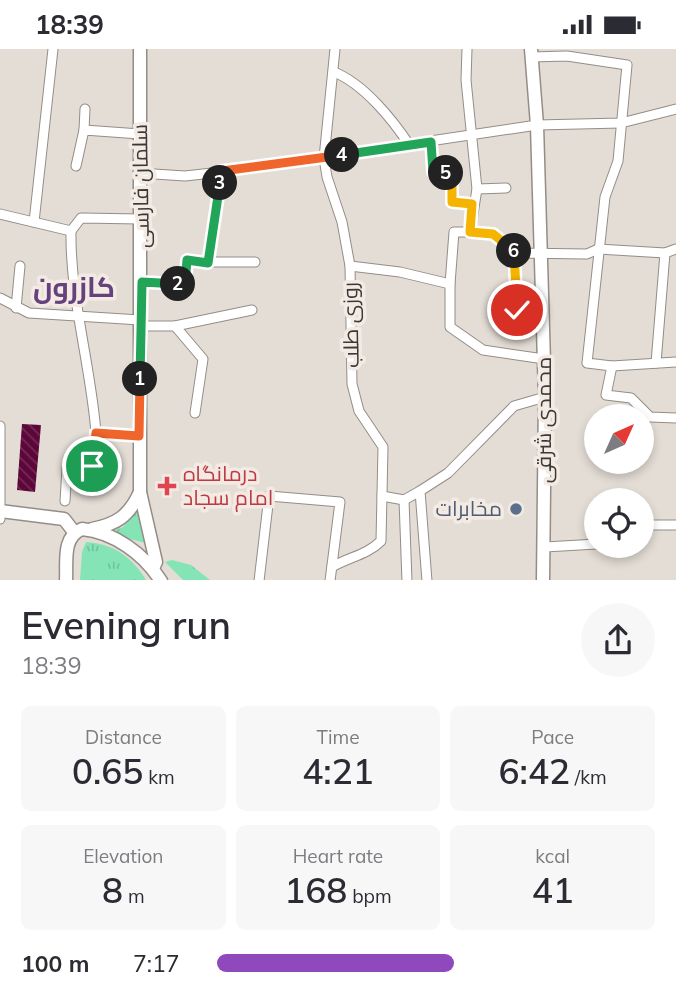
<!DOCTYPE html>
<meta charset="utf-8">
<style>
:root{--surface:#fff;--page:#f7f7f7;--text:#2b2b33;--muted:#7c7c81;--accent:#8f49bc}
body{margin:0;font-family:Mulish,Cairo,sans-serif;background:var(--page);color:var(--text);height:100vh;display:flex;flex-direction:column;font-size:26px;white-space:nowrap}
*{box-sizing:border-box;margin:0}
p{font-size:23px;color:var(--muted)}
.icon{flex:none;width:38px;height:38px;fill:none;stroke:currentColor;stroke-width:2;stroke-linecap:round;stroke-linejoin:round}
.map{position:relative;height:531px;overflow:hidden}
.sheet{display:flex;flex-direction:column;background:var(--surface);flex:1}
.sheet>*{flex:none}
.needle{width:46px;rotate:45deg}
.tools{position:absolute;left:584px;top:355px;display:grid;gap:14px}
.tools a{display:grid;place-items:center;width:70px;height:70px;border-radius:50%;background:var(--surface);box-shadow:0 4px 10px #0003;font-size:35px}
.pin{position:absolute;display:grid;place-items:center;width:60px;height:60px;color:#fff;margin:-30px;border:4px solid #fff;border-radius:50%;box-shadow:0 2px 7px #0007}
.km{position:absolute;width:35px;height:35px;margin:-18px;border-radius:50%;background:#222;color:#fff;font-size:19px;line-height:35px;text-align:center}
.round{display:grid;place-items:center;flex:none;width:74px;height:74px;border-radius:37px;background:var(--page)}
.overview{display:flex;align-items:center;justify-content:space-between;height:119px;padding:0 21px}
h1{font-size:38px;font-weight:600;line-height:52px}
.figures{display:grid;grid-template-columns:repeat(3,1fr);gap:10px;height:119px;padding:7px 21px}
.figures div{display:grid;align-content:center;border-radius:10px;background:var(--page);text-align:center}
.figures b{font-size:35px;font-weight:600}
.figures small{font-size:19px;font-weight:400}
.figures p{font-size:19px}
ul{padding:0 21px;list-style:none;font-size:23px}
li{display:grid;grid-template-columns:112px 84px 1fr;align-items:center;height:52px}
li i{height:18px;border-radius:9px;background:var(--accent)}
.status{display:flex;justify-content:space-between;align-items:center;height:49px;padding:0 35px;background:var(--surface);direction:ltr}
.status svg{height:19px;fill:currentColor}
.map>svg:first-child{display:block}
</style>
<div class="status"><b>18:39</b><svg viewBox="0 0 49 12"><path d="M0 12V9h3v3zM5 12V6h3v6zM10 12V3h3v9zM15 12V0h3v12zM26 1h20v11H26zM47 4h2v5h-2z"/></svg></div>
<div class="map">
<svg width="676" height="532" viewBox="0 0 676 532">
<defs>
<pattern id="grass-tufts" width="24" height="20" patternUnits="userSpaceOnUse" patternTransform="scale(1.75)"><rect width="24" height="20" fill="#84e4b6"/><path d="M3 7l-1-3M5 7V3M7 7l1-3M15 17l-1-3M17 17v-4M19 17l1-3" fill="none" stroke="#73c49d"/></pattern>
<pattern id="building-back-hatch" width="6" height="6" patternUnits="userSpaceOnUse" patternTransform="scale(1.75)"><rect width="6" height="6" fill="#5c063a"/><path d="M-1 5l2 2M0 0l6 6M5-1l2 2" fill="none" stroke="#712c55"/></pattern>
</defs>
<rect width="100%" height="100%" fill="#e4ddd6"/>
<g fill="url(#grass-tufts)">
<path d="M137,461L145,494L108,484L123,478Z"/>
<path d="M86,493C114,495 132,508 146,531H80L82,503Z"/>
<path d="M172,511L191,516L210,531H183L165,513Z"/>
</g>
<path fill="url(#building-back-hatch)" d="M22,375L41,376L35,443L17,441Z"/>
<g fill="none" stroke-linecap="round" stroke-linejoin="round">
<g stroke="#948d87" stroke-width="11">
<g id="minor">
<path d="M531,8L567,7L627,16L618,112L605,148L587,314L612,317L606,346L631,349L650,368L676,369"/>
<path d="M334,23C364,35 393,71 410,97"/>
<path d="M84,81L85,60"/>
<path d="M431,93L433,123L452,125V153L472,155"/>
<path d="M76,117L84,81L140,85"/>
<path d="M139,124L185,127L230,122L537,76L621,74L676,60"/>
<path d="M477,140L506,139"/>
<path d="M0,165L71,182L81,169L140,170"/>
<path d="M34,173L53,0"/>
<path d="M71,182C70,250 91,317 96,384"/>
<path d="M470,183L493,185L516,204L587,205L598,200L665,204L676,200"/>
<path d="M516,204L517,261L542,262"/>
<path d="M208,213H255"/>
<path d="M350,217L400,223L450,235V278L483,301L544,310"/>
<path d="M142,233L185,235L187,211L208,213L221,122"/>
<path d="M450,235L454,183H470L477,140L466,31L467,0"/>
<path d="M0,249L29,264L140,271"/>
<path d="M16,259L20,217"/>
<path d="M140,277H175L252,261"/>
<path d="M175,277L203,310L195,364"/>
<path d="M656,314L665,204"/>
<path d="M612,317L676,313"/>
<path d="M0,377V470"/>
<path d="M382,447L404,451L420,442"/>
<path d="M404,451L407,532"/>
<path d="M65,452L67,419L92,417L96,384L139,387"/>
<path d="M642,476H676"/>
<path d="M545,498L597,495"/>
<path d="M332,518C349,508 367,506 381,492L383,398L359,362L352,335L350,217L342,173L327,128L324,109L335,0"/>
<path d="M259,532L269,447L340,453L330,532"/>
<path d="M427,532L420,442L448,424L514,357L545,348"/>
</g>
</g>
<g stroke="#948d87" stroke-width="15">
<g id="secondary">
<path d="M140,0V443L156,513L153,519"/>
<path d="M531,0L537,76L545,348L543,532"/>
<path d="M0,462L64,470L74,483"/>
<path d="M92,480C117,475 129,467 140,443"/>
<path d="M66,532C67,512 62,488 82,480C114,483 144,505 161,532"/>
</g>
</g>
<use href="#minor" stroke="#fff" stroke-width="9"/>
<use href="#secondary" stroke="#fff" stroke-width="12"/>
</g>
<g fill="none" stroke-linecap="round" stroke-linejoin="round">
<g stroke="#fff" stroke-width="14">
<path id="split-1" d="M92,417L96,384L139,387L140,330"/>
</g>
<g stroke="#fff" stroke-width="14">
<path id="split-2" d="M140,330L142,233L178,235"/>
</g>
<g stroke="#fff" stroke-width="14">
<path id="split-3" d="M178,235H185L187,211L208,214L220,134"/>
</g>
<g stroke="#fff" stroke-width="14">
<path id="split-4" d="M220,134L222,122L342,106"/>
</g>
<g stroke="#fff" stroke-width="14">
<path id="split-5" d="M342,106L431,93L433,123L446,124"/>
</g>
<g stroke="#fff" stroke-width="14">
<path id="split-6" d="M446,124L452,125V153L472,155L470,183L493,185L514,202"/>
</g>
<g stroke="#fff" stroke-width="14">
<path id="split-7" d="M514,202L517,261"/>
</g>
<use href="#split-1" stroke="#f0652b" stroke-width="9"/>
<use href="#split-2" stroke="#22a559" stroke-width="9"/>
<use href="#split-3" stroke="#22a559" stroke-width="9"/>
<use href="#split-4" stroke="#f0652b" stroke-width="9"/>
<use href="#split-5" stroke="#22a559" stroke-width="9"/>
<use href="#split-6" stroke="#f5b400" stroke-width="9"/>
<use href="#split-7" stroke="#f5b400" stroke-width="9"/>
</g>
<path fill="#e0444e" stroke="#f2eae3" stroke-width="2.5" d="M163.5 426.5h7v7h7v7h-7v7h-7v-7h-7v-7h7z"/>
<circle fill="#5c6f8a" stroke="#f2eae3" stroke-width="2.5" cx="516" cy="460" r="7"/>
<g text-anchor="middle" stroke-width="7" stroke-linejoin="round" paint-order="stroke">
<g font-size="21" fill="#3b3835" stroke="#f2eae3">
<text transform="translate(141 137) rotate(-91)" y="7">سلمان فارسی</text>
<text transform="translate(351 276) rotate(-91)" y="7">روزی طلب</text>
<text transform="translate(544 371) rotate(-90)" y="7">محمدی شرقی</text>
</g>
<g font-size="21" fill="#be3a42" stroke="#f2eae3" text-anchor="start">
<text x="183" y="432">درمانگاه<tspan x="183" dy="24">امام سجاد</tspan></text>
</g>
<g font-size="21" fill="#4e5e75" stroke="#f2eae3" text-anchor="end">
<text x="502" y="467">مخابرات</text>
</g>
<g font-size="28" font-weight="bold" fill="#65427d" stroke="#f2eae3">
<text x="74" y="248">کازرون</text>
</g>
</g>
</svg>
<div class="tools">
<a><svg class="needle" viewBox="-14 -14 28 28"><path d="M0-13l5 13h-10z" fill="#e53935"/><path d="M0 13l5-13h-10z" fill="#7c7c81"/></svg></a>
<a><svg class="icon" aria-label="locate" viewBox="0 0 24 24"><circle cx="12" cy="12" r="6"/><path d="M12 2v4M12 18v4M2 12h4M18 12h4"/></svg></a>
</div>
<div class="pin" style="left:92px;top:417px;background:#1e9e55"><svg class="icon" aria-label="arrive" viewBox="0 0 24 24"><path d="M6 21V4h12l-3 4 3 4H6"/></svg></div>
<div class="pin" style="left:517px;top:261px;background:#d93025"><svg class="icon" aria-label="check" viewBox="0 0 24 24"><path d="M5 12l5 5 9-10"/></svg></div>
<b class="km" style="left:140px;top:330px">1</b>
<b class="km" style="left:178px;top:235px">2</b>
<b class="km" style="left:220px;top:134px">3</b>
<b class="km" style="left:342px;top:106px">4</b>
<b class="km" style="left:446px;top:124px">5</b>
<b class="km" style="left:514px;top:202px">6</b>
</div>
<section class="sheet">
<div class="overview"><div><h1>Evening run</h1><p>18:39</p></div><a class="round"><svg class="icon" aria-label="share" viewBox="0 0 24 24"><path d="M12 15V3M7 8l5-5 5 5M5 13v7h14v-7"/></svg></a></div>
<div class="figures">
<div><p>Distance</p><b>0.65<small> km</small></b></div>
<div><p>Time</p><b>4:21</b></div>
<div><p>Pace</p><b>6:42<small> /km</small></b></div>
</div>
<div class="figures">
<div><p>Elevation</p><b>8<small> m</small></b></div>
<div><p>Heart rate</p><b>168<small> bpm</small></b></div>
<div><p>kcal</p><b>41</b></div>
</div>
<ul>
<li><b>100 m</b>7:17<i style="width:54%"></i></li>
</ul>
</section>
